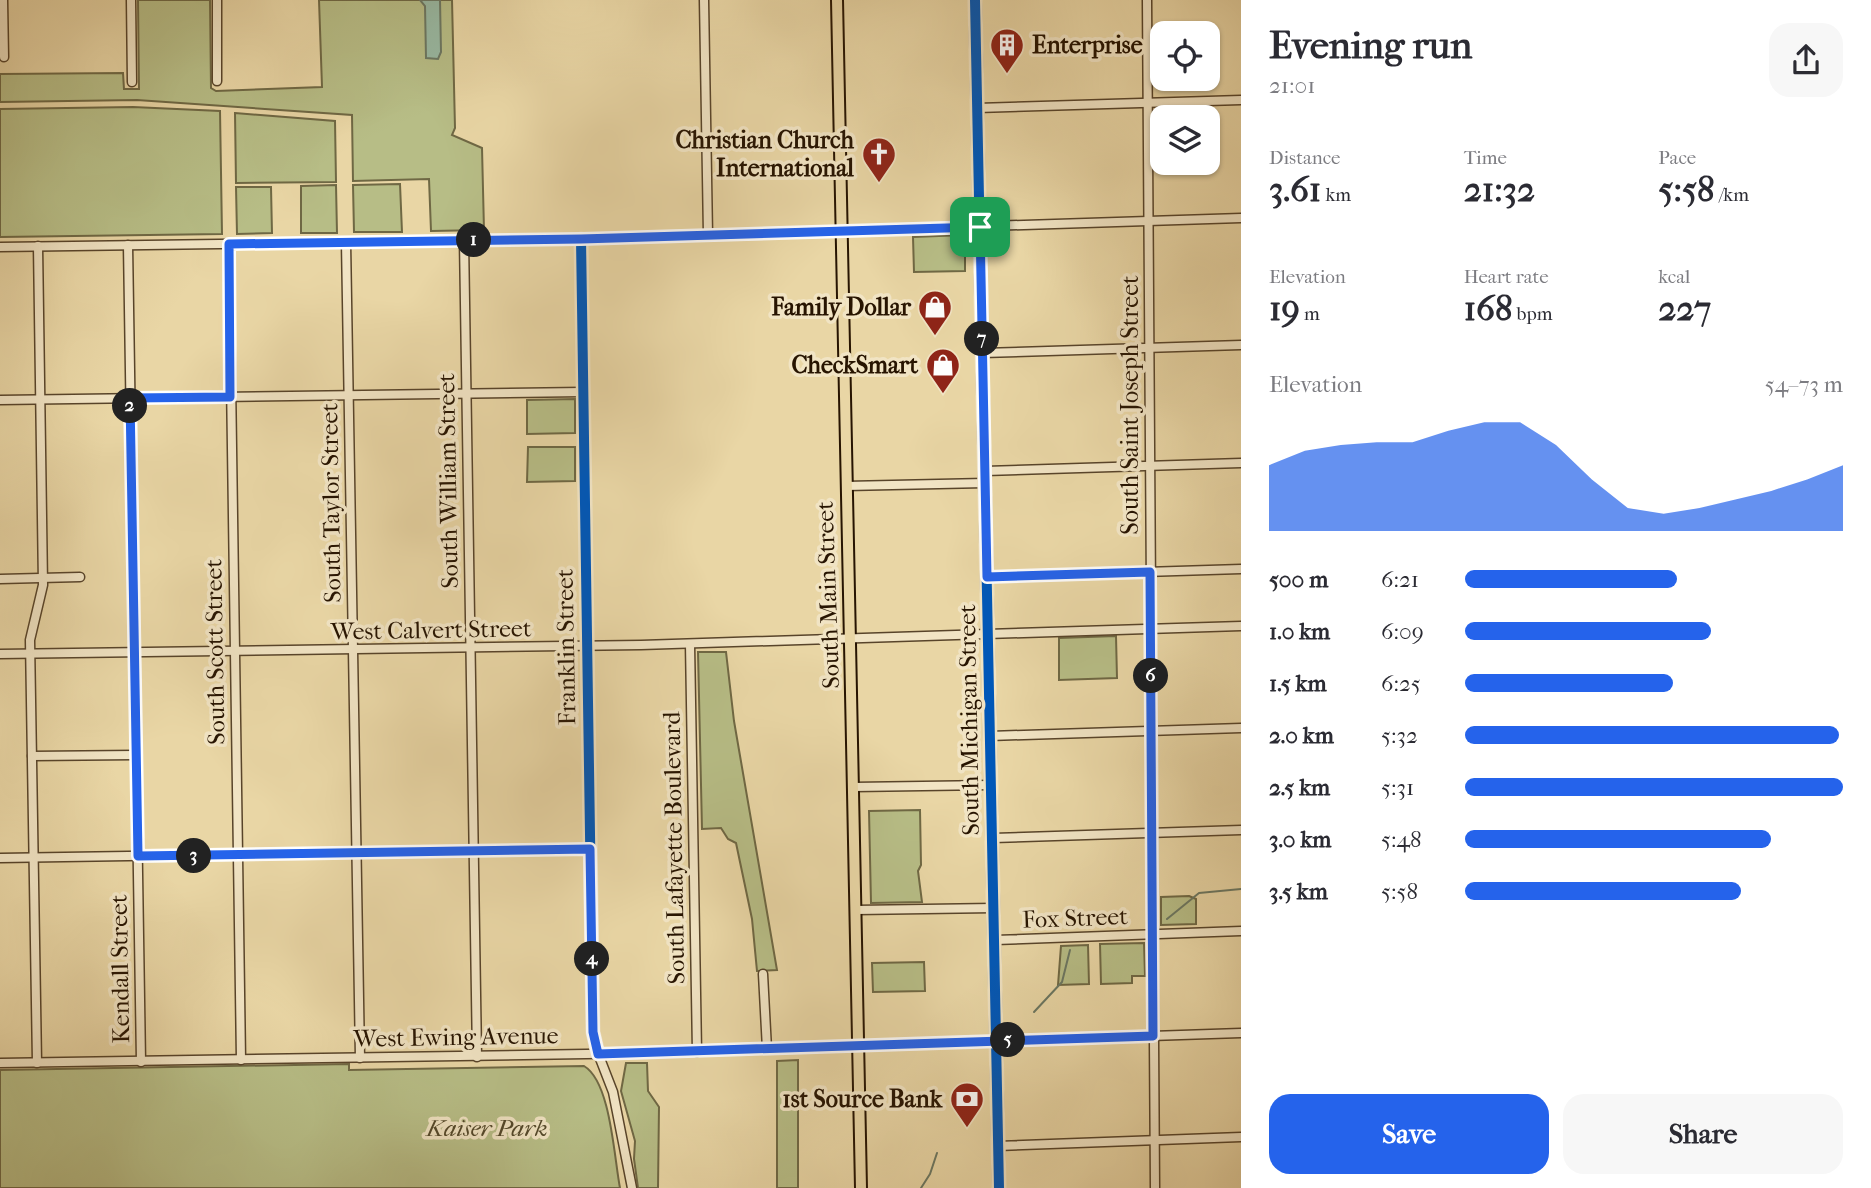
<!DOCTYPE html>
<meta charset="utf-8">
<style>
:root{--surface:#fff;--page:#f7f7f7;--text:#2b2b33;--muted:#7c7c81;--accent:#2563eb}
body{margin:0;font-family:"IM FELL French Canon",serif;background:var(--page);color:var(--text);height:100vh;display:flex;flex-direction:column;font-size:26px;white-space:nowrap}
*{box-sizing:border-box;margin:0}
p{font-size:23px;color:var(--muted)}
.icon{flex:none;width:38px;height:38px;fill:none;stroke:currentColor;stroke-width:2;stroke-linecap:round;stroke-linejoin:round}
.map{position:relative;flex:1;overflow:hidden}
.panel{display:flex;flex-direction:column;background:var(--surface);width:630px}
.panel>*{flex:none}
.controls{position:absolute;left:1150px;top:21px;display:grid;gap:14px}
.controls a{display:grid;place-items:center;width:70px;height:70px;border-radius:14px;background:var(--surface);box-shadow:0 2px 5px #0004;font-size:35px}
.pin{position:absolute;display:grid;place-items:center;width:60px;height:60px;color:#fff;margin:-30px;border-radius:14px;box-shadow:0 4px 10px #0006}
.km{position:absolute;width:35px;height:35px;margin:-18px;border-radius:50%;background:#222;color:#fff;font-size:19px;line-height:35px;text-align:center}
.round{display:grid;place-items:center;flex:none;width:74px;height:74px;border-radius:21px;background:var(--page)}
.summary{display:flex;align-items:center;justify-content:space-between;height:119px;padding:0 28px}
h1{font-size:38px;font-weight:700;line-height:52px}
.stats{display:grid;grid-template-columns:repeat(3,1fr);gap:10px;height:119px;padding:7px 28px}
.stats div{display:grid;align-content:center}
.stats b{font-size:35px;font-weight:700}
.stats small{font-size:19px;font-weight:400}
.stats p{font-size:19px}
.chart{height:196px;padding:14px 28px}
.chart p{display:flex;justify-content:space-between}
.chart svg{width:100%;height:126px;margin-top:7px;fill:var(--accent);opacity:.7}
.cta{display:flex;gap:14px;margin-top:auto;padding:14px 28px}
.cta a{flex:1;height:80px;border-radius:21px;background:var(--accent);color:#fff;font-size:28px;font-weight:700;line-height:80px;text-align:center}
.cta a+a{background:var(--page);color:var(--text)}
ul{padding:0 28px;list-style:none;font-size:23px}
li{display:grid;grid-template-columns:112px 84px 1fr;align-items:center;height:52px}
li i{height:18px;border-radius:9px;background:var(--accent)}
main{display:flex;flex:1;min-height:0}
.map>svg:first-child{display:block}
</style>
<main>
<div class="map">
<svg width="1241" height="1188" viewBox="0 0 1241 1188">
<rect width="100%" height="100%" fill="#e9d6a5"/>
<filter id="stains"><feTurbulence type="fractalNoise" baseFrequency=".00286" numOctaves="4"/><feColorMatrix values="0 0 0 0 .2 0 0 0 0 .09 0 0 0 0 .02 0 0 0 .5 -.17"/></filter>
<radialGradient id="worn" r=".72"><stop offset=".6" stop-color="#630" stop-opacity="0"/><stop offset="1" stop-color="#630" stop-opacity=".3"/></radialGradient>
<g fill="#b7bd86" stroke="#6f6844" stroke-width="2">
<path d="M138,0H210L211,88L216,91L322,87L319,0H452L455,128L452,135L482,148L484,230L431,231L429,179L353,181L352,115L137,100L0,102V74L123,73L124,89H139Z"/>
<path d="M133,107L220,111L222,234L0,237V109Z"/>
<path d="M235,113L335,121L336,182L236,183Z"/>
<path d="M400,184L402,232H354L353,185Z"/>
<path d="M336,185L337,233H301V186Z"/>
<path d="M236,187H271L272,233L237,234Z"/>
<path d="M965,235V271L914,272L913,237Z"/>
<path d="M575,399V433L527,434V400Z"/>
<path d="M528,447H575V481L527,482Z"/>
<path d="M1116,636L1117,678L1059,680V638Z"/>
<path d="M698,652H726L734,721L777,970L757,971L752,919L736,843L728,839L721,828L702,829Z"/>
<path d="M920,810L921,865L918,871L922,902L871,903L869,811Z"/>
<path d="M1189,896L1196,899V924L1161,925V897Z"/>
<path d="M1144,943L1145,976H1132V983L1101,984L1100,944Z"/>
<path d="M1088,945L1089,984L1058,985L1061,946Z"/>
<path d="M924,962L925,991L873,992L872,963Z"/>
<path d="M798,1060V1188H777V1061Z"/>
<path d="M626,1063H647L648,1091L659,1107L658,1188H638L634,1159L635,1141L621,1091Z"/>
<path d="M349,1064V1070L584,1066C611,1082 614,1158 620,1188H0V1070Z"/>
</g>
<path fill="#98b9a3" stroke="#6b7762" stroke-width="2" d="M420,0H440L441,52L438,59L426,58L425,6Z"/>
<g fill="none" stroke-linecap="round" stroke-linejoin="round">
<g stroke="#6b7762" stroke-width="2">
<path d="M1167,919L1199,893L1241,889"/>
<path d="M1034,1012L1062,982L1070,950"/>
<path d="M921,1188L930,1174L937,1153"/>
</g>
<g stroke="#58442a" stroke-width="11">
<g id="minor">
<path d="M3,0L4,57"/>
<path d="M131,0L132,82"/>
<path d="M217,0V81"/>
<path d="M704,0L708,235"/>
<path d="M1147,0L1155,1188"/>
<path d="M977,108L1241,100"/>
<path d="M581,239L594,1043L613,1092L632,1188"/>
<path d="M464,240L477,1057"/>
<path d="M346,242L360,1058"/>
<path d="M229,244L241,1060"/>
<path d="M128,245L141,1062"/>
<path d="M0,247L581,239L1241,218"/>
<path d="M982,353L1241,345"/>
<path d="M0,400L583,392"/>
<path d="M985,471L1241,463"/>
<path d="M846,486L985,483"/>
<path d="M987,577L1241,569"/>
<path d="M0,579L80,577"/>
<path d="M690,644L697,1052"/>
<path d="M0,654L641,645L1241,626"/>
<path d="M990,736L1241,728"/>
<path d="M32,756L135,755"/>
<path d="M854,787L991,785"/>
<path d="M993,838L1241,830"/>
<path d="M0,858L590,849"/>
<path d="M856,910L994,908"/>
<path d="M995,940L1241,931"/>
<path d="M763,974L767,1049"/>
<path d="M0,1063L648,1053L1241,1033"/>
<path d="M37,1063L30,640L43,585L38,246"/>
<path d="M998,1146L1241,1137"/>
</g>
</g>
<g stroke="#271401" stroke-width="14">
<g id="major">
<path d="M837,0L861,1188"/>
<path d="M975,0L999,1188"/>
</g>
</g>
<use href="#minor" stroke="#f1e4c4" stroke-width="8"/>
<use href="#major" stroke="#e9d6a5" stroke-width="10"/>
<g stroke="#f1e4c4" stroke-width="15">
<g id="cycleway">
<path d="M975,0L999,1188"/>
<path d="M581,239L593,1032L598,1054"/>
</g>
</g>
<use href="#cycleway" stroke="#0057b8" stroke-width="10"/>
</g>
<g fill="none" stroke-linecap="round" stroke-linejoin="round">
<g stroke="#fff" stroke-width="14">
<path id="route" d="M980,227L987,577L1150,572L1153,1036L598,1054L593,1032L590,849L138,856L130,398L230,397L229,244L581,239Z"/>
</g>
<use href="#route" stroke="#2563eb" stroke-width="9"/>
</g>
<defs>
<g id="building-pin" transform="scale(1.75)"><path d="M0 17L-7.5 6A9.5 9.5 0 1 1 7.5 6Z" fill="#8f2418" stroke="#f1e4c4"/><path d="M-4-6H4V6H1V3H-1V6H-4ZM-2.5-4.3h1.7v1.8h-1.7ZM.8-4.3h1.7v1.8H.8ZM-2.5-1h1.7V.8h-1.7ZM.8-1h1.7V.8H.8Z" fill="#fff"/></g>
<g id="church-pin" transform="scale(1.75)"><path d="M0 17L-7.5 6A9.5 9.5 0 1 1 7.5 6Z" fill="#8f2418" stroke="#f1e4c4"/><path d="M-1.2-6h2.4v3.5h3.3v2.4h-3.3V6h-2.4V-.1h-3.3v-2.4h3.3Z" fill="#fff"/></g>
<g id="shop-pin" transform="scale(1.75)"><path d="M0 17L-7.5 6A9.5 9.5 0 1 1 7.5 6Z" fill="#8f2418" stroke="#f1e4c4"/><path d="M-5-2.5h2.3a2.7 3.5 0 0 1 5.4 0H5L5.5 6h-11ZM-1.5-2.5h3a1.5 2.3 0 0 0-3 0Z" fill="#fff"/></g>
<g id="bank-pin" transform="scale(1.75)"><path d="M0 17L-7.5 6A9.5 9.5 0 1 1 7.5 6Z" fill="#8f2418" stroke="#f1e4c4"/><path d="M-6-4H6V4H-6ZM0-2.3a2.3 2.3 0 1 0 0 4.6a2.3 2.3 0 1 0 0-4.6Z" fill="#fff"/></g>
</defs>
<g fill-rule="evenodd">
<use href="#building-pin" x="1007" y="45"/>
<use href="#church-pin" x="879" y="154"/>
<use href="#shop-pin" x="935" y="307"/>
<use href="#shop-pin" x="943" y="365"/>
<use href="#bank-pin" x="967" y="1099"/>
</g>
<g text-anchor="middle" stroke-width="7" stroke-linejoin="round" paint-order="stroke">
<g font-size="24" font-weight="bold" fill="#271401" stroke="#f1e4c4" text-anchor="end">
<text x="1032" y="53" text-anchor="start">Enterprise</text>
<text x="854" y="148">Christian Church<tspan x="854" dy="28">International</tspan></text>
<text x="911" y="315">Family Dollar</text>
<text x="918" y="373">CheckSmart</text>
<text x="942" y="1107">1st Source Bank</text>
</g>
<g font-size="24" fill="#271401" stroke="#f1e4c4">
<text transform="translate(1130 405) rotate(-90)" y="8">South Saint Joseph Street</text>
<text transform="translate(448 481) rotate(-91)" y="8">South William Street</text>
<text transform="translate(331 503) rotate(-91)" y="8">South Taylor Street</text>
<text transform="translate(828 595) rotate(-92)" y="8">South Main Street</text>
<text transform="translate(431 630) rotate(-1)" y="8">West Calvert Street</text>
<text transform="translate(566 647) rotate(-91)" y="8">Franklin Street</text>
<text transform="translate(215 652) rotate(-91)" y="8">South Scott Street</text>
<text transform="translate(969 720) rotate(-91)" y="8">South Michigan Street</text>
<text transform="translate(674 848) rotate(-91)" y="8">South Lafayette Boulevard</text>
<text transform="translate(1075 918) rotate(-2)" y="8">Fox Street</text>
<text transform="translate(120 969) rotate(-91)" y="8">Kendall Street</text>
<text transform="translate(456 1037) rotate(-1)" y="8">West Ewing Avenue</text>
</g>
<g font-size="24" font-style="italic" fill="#524729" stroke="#f1e4c4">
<text x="487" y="1136">Kaiser Park</text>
</g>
</g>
<rect width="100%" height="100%" filter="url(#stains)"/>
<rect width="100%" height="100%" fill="url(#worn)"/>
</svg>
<div class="controls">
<a><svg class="icon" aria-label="locate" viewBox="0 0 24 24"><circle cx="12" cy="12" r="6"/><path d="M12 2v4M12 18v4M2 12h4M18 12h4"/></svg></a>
<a><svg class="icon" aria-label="layers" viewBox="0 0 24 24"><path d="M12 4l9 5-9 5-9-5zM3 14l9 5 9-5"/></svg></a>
</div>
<div class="pin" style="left:980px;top:227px;background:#1e9e55"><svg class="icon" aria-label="arrive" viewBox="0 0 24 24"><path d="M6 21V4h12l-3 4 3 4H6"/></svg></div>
<b class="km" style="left:474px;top:240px">1</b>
<b class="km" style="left:130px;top:406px">2</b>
<b class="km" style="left:194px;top:856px">3</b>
<b class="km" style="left:592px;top:959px">4</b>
<b class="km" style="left:1008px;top:1040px">5</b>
<b class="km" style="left:1151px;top:676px">6</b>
<b class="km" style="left:982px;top:339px">7</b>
</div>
<section class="panel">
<div class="summary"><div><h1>Evening run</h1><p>21:01</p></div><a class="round"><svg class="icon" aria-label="share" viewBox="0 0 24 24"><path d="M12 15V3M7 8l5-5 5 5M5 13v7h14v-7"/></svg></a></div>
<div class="stats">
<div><p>Distance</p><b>3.61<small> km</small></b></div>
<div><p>Time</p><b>21:32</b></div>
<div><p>Pace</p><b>5:58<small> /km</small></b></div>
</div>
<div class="stats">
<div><p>Elevation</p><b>19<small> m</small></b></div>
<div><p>Heart rate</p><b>168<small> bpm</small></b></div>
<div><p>kcal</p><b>227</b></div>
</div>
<div class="chart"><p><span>Elevation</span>54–73 m</p>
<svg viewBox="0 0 160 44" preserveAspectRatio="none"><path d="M0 44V21L10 16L20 14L30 13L40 13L50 9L60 6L70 6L80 14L90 26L100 36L110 38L120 36L130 33L140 30L150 26L160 21V44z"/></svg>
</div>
<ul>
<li><b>500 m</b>6:21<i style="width:56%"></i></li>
<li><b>1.0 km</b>6:09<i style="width:65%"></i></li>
<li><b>1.5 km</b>6:25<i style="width:55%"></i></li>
<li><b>2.0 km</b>5:32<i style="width:99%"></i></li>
<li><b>2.5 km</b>5:31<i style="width:100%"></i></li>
<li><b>3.0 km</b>5:48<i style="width:81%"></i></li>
<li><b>3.5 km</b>5:58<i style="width:73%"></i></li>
</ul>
<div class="cta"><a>Save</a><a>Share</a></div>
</section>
</main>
